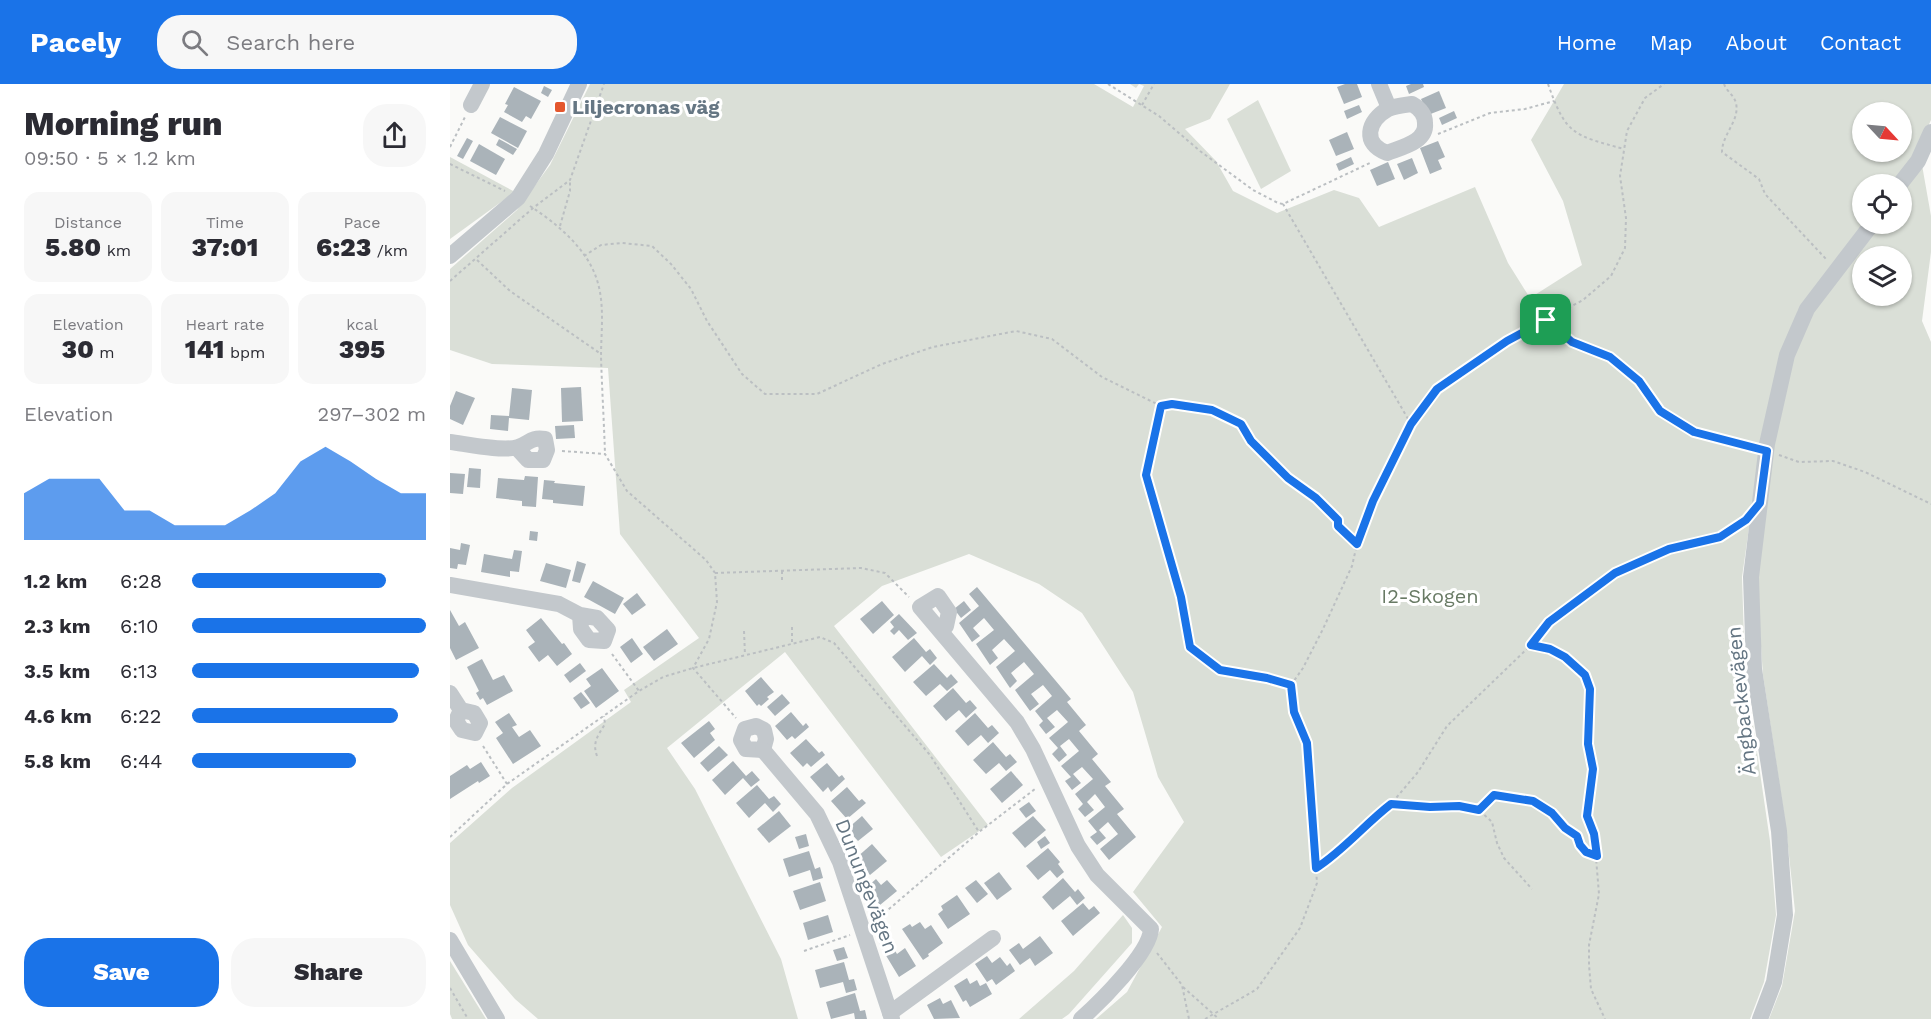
<!DOCTYPE html>
<meta charset="utf-8">
<style>
:root{--surface:#fff;--page:#f7f7f7;--text:#2b2b33;--muted:#7c7c81;--accent:#1a73e8}
body{margin:0;font-family:"Work Sans",sans-serif;background:var(--page);color:var(--text);height:100vh;display:flex;flex-direction:column;font-size:22px;white-space:nowrap}
*{box-sizing:border-box;margin:0}
p{font-size:20px;color:var(--muted)}
.icon{flex:none;width:33px;height:33px;fill:none;stroke:currentColor;stroke-width:2;stroke-linecap:round;stroke-linejoin:round}
.map{position:relative;flex:1;overflow:hidden}
.details{display:flex;flex-direction:column;background:var(--surface);width:450px}
.details>*{flex:none}
.needle{width:39px;rotate:116deg}
.tools{position:absolute;left:1402px;top:18px;display:grid;gap:12px}
.tools a{display:grid;place-items:center;width:60px;height:60px;border-radius:50%;background:var(--surface);box-shadow:0 2px 4px #0004;font-size:30px}
.pin{position:absolute;display:grid;place-items:center;width:51px;height:51px;color:#fff;margin:-26px;border-radius:12px;box-shadow:0 3px 9px #0006}
.round{display:grid;place-items:center;flex:none;width:63px;height:63px;border-radius:24px;background:var(--page)}
.summary{display:flex;align-items:center;justify-content:space-between;height:102px;padding:0 24px}
h1{font-size:33px;font-weight:800;line-height:45px}
.figures{display:grid;grid-template-columns:repeat(3,1fr);gap:9px;height:102px;padding:6px 24px}
.figures div{display:grid;align-content:center;border-radius:15px;background:var(--page);text-align:center}
.figures b{font-size:26px;font-weight:800}
.figures small{font-size:16px;font-weight:400}
.figures p{font-size:16px}
.chart{height:168px;padding:12px 24px}
.chart p{display:flex;justify-content:space-between}
.chart svg{width:100%;height:108px;margin-top:6px;fill:var(--accent);opacity:.7}
.primary-button{display:flex;gap:12px;margin-top:auto;padding:12px 24px}
.primary-button a{flex:1;height:69px;border-radius:24px;background:var(--accent);color:#fff;font-size:24px;font-weight:800;line-height:69px;text-align:center}
.primary-button a+a{background:var(--page);color:var(--text)}
ul{padding:0 24px;list-style:none;font-size:20px}
li{display:grid;grid-template-columns:96px 72px 1fr;align-items:center;height:45px}
li i{height:15px;border-radius:8px;background:var(--accent)}
header{display:flex;align-items:center;gap:36px;box-sizing:border-box;height:84px;padding:0 30px;background:var(--accent);color:#fff}
header strong{font-size:28px}
nav{display:flex;gap:33px;margin-inline-start:auto;font-size:21px}
.search{width:420px;height:54px;background:var(--page);display:flex;align-items:center;gap:15px;box-sizing:border-box;padding:0 21px;border-radius:24px;color:var(--muted);font-size:22px}
main{display:flex;flex:1;min-height:0}
.map>svg:first-child{display:block}
</style>
<header>
<strong>Pacely</strong>
<div class="search"><svg class="icon" aria-label="search" viewBox="0 0 24 24"><circle cx="10" cy="10" r="6"/><path d="M15 15l6 6"/></svg>Search here</div>
<nav><a>Home</a><a>Map</a><a>About</a><a>Contact</a></nav>
</header>
<main>
<section class="details">
<div class="summary"><div><h1>Morning run</h1><p>09:50 · 5 × 1.2 km</p></div><a class="round"><svg class="icon" aria-label="share" viewBox="0 0 24 24"><path d="M12 15V3M7 8l5-5 5 5M5 13v7h14v-7"/></svg></a></div>
<div class="figures">
<div><p>Distance</p><b>5.80<small> km</small></b></div>
<div><p>Time</p><b>37:01</b></div>
<div><p>Pace</p><b>6:23<small> /km</small></b></div>
</div>
<div class="figures">
<div><p>Elevation</p><b>30<small> m</small></b></div>
<div><p>Heart rate</p><b>141<small> bpm</small></b></div>
<div><p>kcal</p><b>395</b></div>
</div>
<div class="chart"><p><span>Elevation</span>297–302 m</p>
<svg viewBox="0 0 160 44" preserveAspectRatio="none"><path d="M0 44V25L10 19L20 19L30 19L40 32L50 32L60 38L70 38L80 38L90 32L100 25L110 12L120 6L130 12L140 19L150 25L160 25V44z"/></svg>
</div>
<ul>
<li><b>1.2 km</b>6:28<i style="width:83%"></i></li>
<li><b>2.3 km</b>6:10<i style="width:100%"></i></li>
<li><b>3.5 km</b>6:13<i style="width:97%"></i></li>
<li><b>4.6 km</b>6:22<i style="width:88%"></i></li>
<li><b>5.8 km</b>6:44<i style="width:70%"></i></li>
</ul>
<div class="primary-button"><a>Save</a><a>Share</a></div>
</section>
<div class="map">
<svg width="1481" height="935" viewBox="0 0 1481 935">
<rect width="100%" height="100%" fill="#fafaf8"/>
<g fill="#dadfd7" fill-rule="evenodd">
<path d="M140,0H644L683,23L694,2L689,0L686,4L680,0H780L760,35L735,45L766,77L783,107L827,129L884,106L909,114L929,143L1025,103L1058,179L1080,214L1132,181L1113,117L1081,56L1114,0H1481V36L1464,73L1443,100H1413V140L1348,226L1310,367L1292,493L1295,586L1320,757L1326,831L1314,898L1300,935H646L677,908L712,843L683,808L734,738L708,693L683,608L632,529L589,500L519,470L432,502L384,542L538,741L491,773L335,568L217,664L245,705L331,875L348,935H88L65,915L18,861L0,821V759L62,704L181,618L174,606L249,554L170,450L158,284L42,280L0,266V185L67,126L100,81ZM1413,28H1452V68H1413Z"/>
<path d="M808,16L841,87L811,105L777,35Z"/>
<path d="M0,73L65,108L0,155Z"/>
<path d="M1472,81L1481,132V168L1472,237L1481,258V935H1319L1332,902L1345,827L1336,744L1313,591L1306,491L1319,373L1341,279L1363,226L1428,140H1452V108ZM1413,172H1452V212H1413Z"/>
<path d="M673,831L682,844V859L619,930L612,935H569L624,887Z"/>
<path d="M0,877L36,935H2L0,930Z"/>
</g>
<g fill="#aab3b9">
<path d="M895,0H907L912,13L894,20L887,3Z"/>
<path d="M961,0H973L974,3L959,10L956,2Z"/>
<path d="M94,2L102,6L98,13L91,9Z"/>
<path d="M64,3L91,17L81,35L76,32L72,38L54,28L58,21L55,20Z"/>
<path d="M989,7L996,24L978,31L971,15Z"/>
<path d="M909,21L912,28L897,35L894,27Z"/>
<path d="M1004,27L1007,34L992,41L989,34Z"/>
<path d="M50,33L77,47L68,64L41,49Z"/>
<path d="M897,48L904,65L886,72L879,56Z"/>
<path d="M17,54L23,57L13,75L7,72Z"/>
<path d="M49,55L67,65L63,71L46,61Z"/>
<path d="M988,57L995,73L988,76L992,85L980,90L970,64Z"/>
<path d="M29,60L55,75L46,91L20,77Z"/>
<path d="M901,73L904,80L889,87L886,80Z"/>
<path d="M962,74L968,89L954,96L947,80Z"/>
<path d="M938,78L945,95L927,102L920,86Z"/>
<path d="M131,303L133,337L112,338L111,304Z"/>
<path d="M62,304L82,306L79,336L59,334L58,347L40,345L41,331L59,332Z"/>
<path d="M6,307L25,314L13,341L0,335V322Z"/>
<path d="M124,341L125,354L106,355L105,342Z"/>
<path d="M19,384L31,385L30,404L17,403Z"/>
<path d="M0,389L15,390L13,410L0,409Z"/>
<path d="M75,392L88,393L86,423L72,422V417L46,414L48,394L74,396Z"/>
<path d="M94,396L105,397L104,399L135,402L133,422L103,419V416L92,415Z"/>
<path d="M80,447L88,448L87,457L79,456Z"/>
<path d="M11,459L20,461L16,481L8,480L7,485L0,484V464L10,466Z"/>
<path d="M64,466L72,467L69,488L60,487V493L31,488L34,470L62,475Z"/>
<path d="M127,477L136,480L130,499L122,497Z"/>
<path d="M96,479L121,486L116,504L90,497Z"/>
<path d="M143,497L174,514L165,530L134,513Z"/>
<path d="M527,503L621,615L617,618L636,641L629,647L648,670L642,675L661,698L655,702L674,725L667,730L686,753L659,776L650,765L668,750L658,738L649,746L656,754L647,761L640,753L647,748L638,737L655,723L645,710L637,718L644,726L635,733L628,725L633,720L625,710L643,695L632,683L623,690L631,699L622,706L615,697L621,693L611,682L629,667L619,655L610,662L617,671L609,678L602,670L608,664L599,654L618,638L607,626L597,634L605,643L596,650L589,641L593,637L585,627L602,612L593,601L581,610L589,620L580,627L565,606L584,590L574,578L561,589L567,597L560,604L546,583L565,567L554,555L542,566L548,574L540,581L526,560L544,546L534,534L523,544L530,552L522,558L509,539L529,522L519,510Z"/>
<path d="M187,509L196,521L182,531L173,520Z"/>
<path d="M432,517L444,531L423,550L410,535Z"/>
<path d="M514,517L521,526L511,534L504,525Z"/>
<path d="M0,526L9,542L15,538L29,564L6,576L0,564Z"/>
<path d="M449,530L467,549L458,556L449,546L444,551L440,547L444,543L440,538Z"/>
<path d="M91,534L112,560L114,559L122,570L107,582L98,571L89,578L78,563L85,558L76,546Z"/>
<path d="M217,545L228,560L204,577L193,563Z"/>
<path d="M182,554L193,570L181,579L170,563Z"/>
<path d="M464,554L476,568L480,565L487,574L480,581L472,572L455,588L442,573Z"/>
<path d="M32,575L43,596L54,591L63,607L37,621L33,614L30,616L26,609L29,607L17,583Z"/>
<path d="M130,579L136,587L120,599L114,591Z"/>
<path d="M484,580L497,594L501,590L508,598L497,607L490,600L476,612L463,598Z"/>
<path d="M152,584L169,607L146,624L134,607L141,602L136,595Z"/>
<path d="M311,593L324,608L317,613L319,615L311,622L309,620L307,622L295,607Z"/>
<path d="M503,604L516,619L520,616L527,624L516,634L509,626L496,637L483,622Z"/>
<path d="M131,608L140,619L131,625L123,614Z"/>
<path d="M332,610L340,619L325,632L317,623Z"/>
<path d="M341,628L353,642L356,639L359,643L345,655L342,652L337,656L325,642Z"/>
<path d="M59,629L67,641L62,643L69,653L80,646L91,662L63,680L46,654L53,649L45,638Z"/>
<path d="M525,629L538,644L542,641L549,649L538,659L531,651L518,662L505,647Z"/>
<path d="M259,637L265,645L260,649L265,656L244,674L231,659Z"/>
<path d="M356,655L369,669L372,667L375,671L361,683L357,679L353,683L340,669Z"/>
<path d="M543,658L556,673L560,670L567,678L556,687L549,679L536,690L523,676Z"/>
<path d="M269,662L278,671L258,688L250,679Z"/>
<path d="M283,677L296,692L302,687L310,696L301,703L293,694L275,711L262,696Z"/>
<path d="M31,678L40,692L29,699L28,697L0,715V692L17,681L20,685Z"/>
<path d="M377,679L389,693L392,691L395,695L381,708L378,703L373,708L360,693Z"/>
<path d="M561,687L573,701L552,719L540,705Z"/>
<path d="M307,701L319,715L324,712L331,720L323,728L315,719L299,734L286,719Z"/>
<path d="M397,703L409,717L412,715L416,719L397,735L381,717Z"/>
<path d="M579,718L586,727L576,734L569,725Z"/>
<path d="M329,727L341,742L319,759L307,745Z"/>
<path d="M412,732L423,745L408,757L397,745Z"/>
<path d="M583,732L596,746L575,764L562,749Z"/>
<path d="M356,750L359,762L349,765L345,753Z"/>
<path d="M595,752L600,759L591,765L587,758Z"/>
<path d="M422,760L437,777L420,791L406,774Z"/>
<path d="M598,764L610,778L608,780L614,788L607,794L600,786L588,796L576,782Z"/>
<path d="M359,767L365,785L370,783L373,794L363,797L360,786L339,793L333,775Z"/>
<path d="M549,788L562,805L547,816L534,799Z"/>
<path d="M613,794L625,808L628,805L635,814L627,821L620,812L603,826L592,813Z"/>
<path d="M426,795L431,801L437,796L447,807L430,821L416,804Z"/>
<path d="M526,796L538,810L527,819L515,804Z"/>
<path d="M370,798L376,817L350,826L343,807Z"/>
<path d="M507,811L520,830L498,845L488,830L493,826L491,822Z"/>
<path d="M633,819L639,826L644,822L650,829L623,852L611,837Z"/>
<path d="M378,831L383,848L358,856L353,839Z"/>
<path d="M470,838L475,845L481,841L493,859L478,870L479,872L473,876L452,845L460,840L462,843Z"/>
<path d="M590,852L603,869L585,882L580,874L570,881L559,866L569,859L573,865Z"/>
<path d="M438,855L447,870L455,864L466,882L449,893L429,860Z"/>
<path d="M394,863L398,874L387,877L383,866Z"/>
<path d="M537,872L542,879L550,873L557,882L560,879L565,887L546,901L542,895L537,898L525,880Z"/>
<path d="M394,878L399,896L404,895L407,906L396,909L393,898L370,904L365,886Z"/>
<path d="M517,894L520,900L527,896L530,902L536,899L542,910L520,923L516,916L513,918L504,902Z"/>
<path d="M405,909L410,927L415,926L417,935H405L404,929L381,935L376,918Z"/>
<path d="M490,914L493,920L501,916L510,934L484,935L477,921Z"/>
</g>
<g fill="none" stroke-linecap="round" stroke-linejoin="round">
<g stroke="#bbbfc2" stroke-width="2" stroke-dasharray="3 3" stroke-linecap="butt">
<path d="M658,0L709,32L750,67L803,106L828,119L833,120L922,78"/>
<path d="M1098,0C1116,51 1123,51 1174,65"/>
<path d="M1274,0C1277,8 1284,11 1286,19C1290,37 1272,50 1272,68L1309,95L1315,110L1376,175"/>
<path d="M692,21L704,0"/>
<path d="M132,27L142,32"/>
<path d="M988,50L1040,29L1075,25L1104,17"/>
<path d="M0,63L15,33"/>
<path d="M0,80L55,107"/>
<path d="M80,122C106,139 137,164 147,196C155,221 151,248 151,273C152,305 154,338 155,370"/>
<path d="M110,142L120,107V96"/>
<path d="M134,172L151,161L172,159L202,162L221,180L241,205L257,237L292,290L315,310H367L432,280L483,263L566,247L602,255L652,293L711,322L696,391L731,513L740,563L770,586L817,594L841,601"/>
<path d="M27,176L60,207L151,270"/>
<path d="M0,197L83,124L120,96L154,0"/>
<path d="M1097,237L1123,258L1160,273L1189,297L1211,327L1244,348L1301,362"/>
<path d="M712,322L722,320L762,326L791,340L801,357L838,394L866,414L888,436V442L907,460"/>
<path d="M961,340L987,305L1057,257L1133,216L1161,192L1175,164L1176,134L1170,92L1177,47L1195,14L1214,0"/>
<path d="M112,367L155,370L177,407L256,476L265,489L267,518L259,555L243,584L286,634"/>
<path d="M1329,371L1349,378L1383,377L1415,388L1481,420"/>
<path d="M332,487V499"/>
<path d="M265,489L411,484L435,489L459,513"/>
<path d="M342,543V558"/>
<path d="M294,547L295,571"/>
<path d="M1081,561L1100,565L1115,573L1135,591L1140,605L1138,660L1143,685L1137,731L1144,750L1149,810L1139,861V881L1141,905L1155,935"/>
<path d="M162,570L189,607"/>
<path d="M33,662L57,700"/>
<path d="M147,672C142,658 148,652 155,640L154,632"/>
<path d="M941,720L980,724L1009,722L1029,726L1042,738L1047,759L1054,774L1082,805"/>
<path d="M1029,726L1044,711L1083,717L1102,729L1115,744L1127,752L1130,761L1136,768L1146,772"/>
<path d="M0,753L57,700L189,607L213,593L243,584L370,553L384,559L480,671L529,748"/>
<path d="M866,785L879,776L918,738L941,720L968,688L997,642L1081,561L1099,538L1165,489L1219,465L1270,453L1292,439"/>
<path d="M425,837L529,748L585,705"/>
<path d="M354,867L400,851"/>
<path d="M707,869L732,901L739,935"/>
<path d="M733,903L769,935"/>
<path d="M0,904L18,935"/>
<path d="M755,935L807,905L850,844L867,799L857,659L844,628L841,601L853,584L873,545L902,482L907,460L923,417L961,340L833,120"/>
</g>
<g stroke="#c3c8cc" stroke-width="16">
<path d="M929,0L939,24"/>
<path d="M962,20C969,24 975,30 975,39C977,58 952,63 937,69C912,60 917,37 938,25C944,22 954,21 962,20Z"/>
<path d="M21,21L32,0"/>
<path d="M1450,100L1468,77L1481,48"/>
<path d="M0,172L68,114L96,70L129,0"/>
<path d="M0,358C16,360 53,368 68,363C80,359 80,353 95,355L97,366L93,376H78L67,364"/>
<path d="M0,501L109,520L130,531L147,534L158,546L154,557L139,556L131,545L130,531"/>
<path d="M491,547L496,542L499,528L488,512L470,523L567,638L583,665L628,762L647,791L701,845C700,869 649,919 631,935"/>
<path d="M0,609L11,626L24,629L30,639L25,649L12,646L6,637L11,626"/>
<path d="M306,642L314,646L316,655L313,666L296,665L291,656L295,645Z"/>
<path d="M313,666L367,730L390,778L442,935"/>
<path d="M0,856L47,935"/>
<path d="M440,929L543,854"/>
<path d="M1310,935L1324,898L1335,831L1329,747L1304,585L1301,493L1317,360L1337,271L1357,225L1422,140"/>
</g>
</g>
<g fill="none" stroke-linecap="round" stroke-linejoin="round">
<g stroke="#fff" stroke-width="12">
<path id="route" d="M1096,236L1122,258L1160,273L1189,297L1210,327L1244,348L1317,367L1310,419L1296,436L1270,453L1219,465L1165,489L1099,538L1081,561L1100,565L1115,573L1135,591L1140,605L1138,660L1143,685L1137,732L1144,750L1147,772L1136,768L1130,761L1127,752L1115,744L1102,729L1083,717L1044,711L1029,726L1009,722L980,723L941,720C915,740 893,767 866,784L857,659L844,628L841,601L817,594L770,586L740,563L731,513L696,391L711,322L722,320L762,326L791,340L801,357L838,394L866,414L888,436V442L907,460L923,417L961,340L987,305L1057,257Z"/>
</g>
<use href="#route" stroke="#1a73e8" stroke-width="8"/>
</g>
<rect fill="#e4572e" stroke="#fff" stroke-width="2" x="104" y="17" width="12" height="12" rx="3"/>
<g text-anchor="middle" stroke-width="6" stroke-linejoin="round" paint-order="stroke">
<g font-size="20" font-weight="bold" fill="#657683" stroke="#fff" text-anchor="start">
<text x="122" y="30">Liljecronas väg</text>
</g>
<g font-size="20" fill="#687a64" stroke="#fff">
<text x="980" y="519">I2-Skogen</text>
</g>
<g font-size="20" fill="#657683" stroke="#fff">
<text transform="translate(1291 617) rotate(-96)" y="7">Ängbackevägen</text>
<text transform="translate(417 802) rotate(69)" y="7">Dunungevägen</text>
</g>
</g>
</svg>
<div class="tools">
<a><svg class="needle" viewBox="-14 -14 28 28"><path d="M0-13l5 13h-10z" fill="#e53935"/><path d="M0 13l5-13h-10z" fill="#7c7c81"/></svg></a>
<a><svg class="icon" aria-label="locate" viewBox="0 0 24 24"><circle cx="12" cy="12" r="6"/><path d="M12 2v4M12 18v4M2 12h4M18 12h4"/></svg></a>
<a><svg class="icon" aria-label="layers" viewBox="0 0 24 24"><path d="M12 4l9 5-9 5-9-5zM3 14l9 5 9-5"/></svg></a>
</div>
<div class="pin" style="left:1096px;top:236px;background:#1e9e55"><svg class="icon" aria-label="arrive" viewBox="0 0 24 24"><path d="M6 21V4h12l-3 4 3 4H6"/></svg></div>
</div>
</main>
